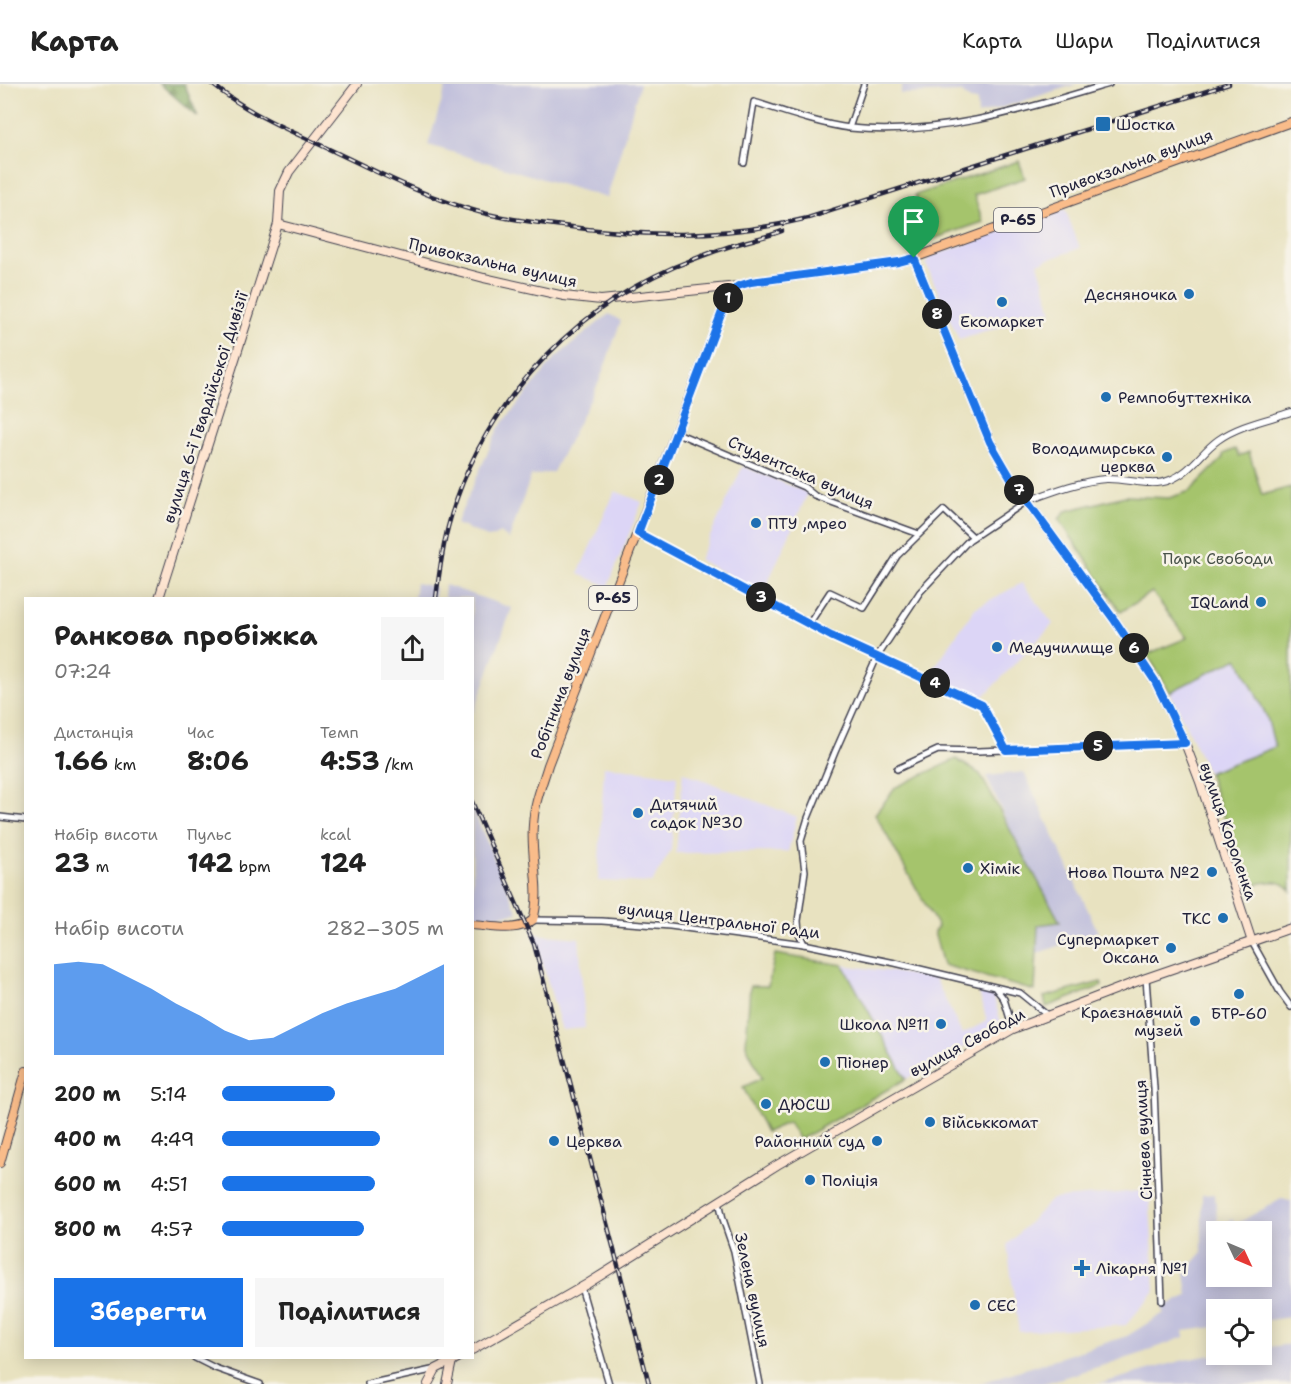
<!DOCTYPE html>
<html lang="uk">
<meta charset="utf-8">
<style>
:root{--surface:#fff;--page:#f6f6f6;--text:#222;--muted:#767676;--line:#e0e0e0;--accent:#1a73e8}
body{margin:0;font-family:"Shantell Sans",sans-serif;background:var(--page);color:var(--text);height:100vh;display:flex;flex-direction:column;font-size:22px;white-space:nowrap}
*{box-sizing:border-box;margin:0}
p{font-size:20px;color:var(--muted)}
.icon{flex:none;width:33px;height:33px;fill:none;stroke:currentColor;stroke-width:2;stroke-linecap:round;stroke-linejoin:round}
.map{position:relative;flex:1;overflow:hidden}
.details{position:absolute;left:24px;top:513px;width:450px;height:762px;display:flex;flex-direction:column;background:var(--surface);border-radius:0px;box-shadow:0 3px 15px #0003}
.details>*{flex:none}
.needle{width:39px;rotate:134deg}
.buttons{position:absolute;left:1206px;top:1137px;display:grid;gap:12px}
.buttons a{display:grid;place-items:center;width:66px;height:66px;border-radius:0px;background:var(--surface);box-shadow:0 3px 15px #0003;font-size:30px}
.pin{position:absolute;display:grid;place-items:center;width:51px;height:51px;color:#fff;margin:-62px -26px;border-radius:50% 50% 50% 0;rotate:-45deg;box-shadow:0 0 6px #0007}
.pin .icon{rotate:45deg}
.km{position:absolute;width:30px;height:30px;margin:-15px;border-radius:50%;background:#222;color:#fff;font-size:16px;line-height:30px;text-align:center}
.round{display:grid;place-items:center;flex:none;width:63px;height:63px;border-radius:0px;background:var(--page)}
.overview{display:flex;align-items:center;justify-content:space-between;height:102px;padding:0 30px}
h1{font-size:27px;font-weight:700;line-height:45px}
.figures{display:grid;grid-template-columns:repeat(3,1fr);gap:9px;height:102px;padding:6px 30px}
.figures div{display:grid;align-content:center}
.figures b{font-size:26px;font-weight:700}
.figures small{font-size:16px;font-weight:400}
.figures p{font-size:16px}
.chart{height:168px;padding:12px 30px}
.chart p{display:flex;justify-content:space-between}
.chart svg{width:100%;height:108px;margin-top:6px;fill:var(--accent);opacity:.7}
.action{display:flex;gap:12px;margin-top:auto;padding:12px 30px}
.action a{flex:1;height:69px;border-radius:0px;background:var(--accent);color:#fff;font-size:24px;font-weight:700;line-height:69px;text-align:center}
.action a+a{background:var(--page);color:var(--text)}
ul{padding:0 30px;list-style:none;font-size:20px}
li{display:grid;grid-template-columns:96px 72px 1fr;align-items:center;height:45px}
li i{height:15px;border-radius:8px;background:var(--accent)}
header{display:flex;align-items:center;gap:36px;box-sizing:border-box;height:84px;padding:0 30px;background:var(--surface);border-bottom:2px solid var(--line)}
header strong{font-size:28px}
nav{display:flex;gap:33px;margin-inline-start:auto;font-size:21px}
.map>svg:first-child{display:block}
</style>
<header>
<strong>Карта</strong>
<nav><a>Карта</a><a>Шари</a><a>Поділитися</a></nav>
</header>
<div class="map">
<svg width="1291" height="1300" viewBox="0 0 1291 1300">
<defs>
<pattern id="forest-firs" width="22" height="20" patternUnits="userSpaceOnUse" patternTransform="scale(1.5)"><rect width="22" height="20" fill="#84aa60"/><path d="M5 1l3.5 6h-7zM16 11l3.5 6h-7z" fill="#6c8a50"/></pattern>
</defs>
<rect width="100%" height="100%" fill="#f7f3e8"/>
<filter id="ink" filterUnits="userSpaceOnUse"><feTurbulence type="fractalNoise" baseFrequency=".0167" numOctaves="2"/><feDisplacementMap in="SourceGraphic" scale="12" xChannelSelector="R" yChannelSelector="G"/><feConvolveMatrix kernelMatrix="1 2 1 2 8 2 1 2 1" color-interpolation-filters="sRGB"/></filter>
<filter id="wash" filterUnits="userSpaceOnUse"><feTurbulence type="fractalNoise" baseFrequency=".008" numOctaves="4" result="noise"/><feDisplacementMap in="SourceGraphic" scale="24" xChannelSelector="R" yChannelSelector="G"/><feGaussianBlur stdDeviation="1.35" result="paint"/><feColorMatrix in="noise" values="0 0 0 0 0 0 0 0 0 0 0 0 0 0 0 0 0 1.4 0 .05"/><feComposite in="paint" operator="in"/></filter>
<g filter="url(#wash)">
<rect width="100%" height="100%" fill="#e8e2c0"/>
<g fill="#dcd5f6">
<path d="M1065,125L1080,164L1038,179L1052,227L959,256L926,180L929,173Z"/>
<path d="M743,382L808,409L763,509L699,476Z"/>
<path d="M615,407L642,418L608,502L578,490Z"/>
<path d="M1022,499L1053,540L981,615L934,594L932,587L975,524Z"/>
<path d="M1238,573L1267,633L1275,664L1208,689L1170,608Z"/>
<path d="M604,682L677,692L671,766L652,799L598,797Z"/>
<path d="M683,688L797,733L788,768L676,769Z"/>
<path d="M534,850L579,854L585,944L562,946Z"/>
<path d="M843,881L935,894L962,950L987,937L978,905L992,907L1002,942L906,995Z"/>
<path d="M1149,1106L1155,1207L1126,1241L1019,1248L1007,1161L1052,1115Z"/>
</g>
<g fill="#c2c1dc" fill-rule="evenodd">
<path d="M447,0H640L607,114L428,61Z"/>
<path d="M903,0H1077L978,31L977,17L970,16L961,8L900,10Z"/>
<path d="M609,230L621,237L599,298L553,388L531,392L509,455L500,449L490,454L456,440L498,345L555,274Z"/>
<path d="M416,499L435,503L434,514H414Z"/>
<path d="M445,501L512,524L473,630L472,514H444Z"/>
<path d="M1024,688L1098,848L1036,870V801L986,692Z"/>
<path d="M472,726H473L518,829L473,834Z"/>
<path d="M1215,1110L1218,1145L1232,1135L1236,1140L1283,1114L1291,1117V1233L1262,1237V1226H1216V1243L1183,1247L1184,1253L1137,1271L1042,1300H977L1127,1252L1164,1229L1162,1223L1188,1212L1185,1188L1202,1169V1111ZM1216,1148H1262V1192H1216Z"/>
<path d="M1291,1260V1300H1099L1184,1276L1218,1270H1262V1264Z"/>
</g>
<g fill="#a5c46c" stroke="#647354" stroke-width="1.5">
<path d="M1019,77L1025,94L974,111L983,138L930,156L915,111Z"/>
<path d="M1235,365L1239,372L1249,368L1262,411L1291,403V807C1282,792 1262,799 1248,802L1208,689L1275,663L1267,633L1238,574L1170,608L1147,570L1187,554L1152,508L1121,528L1059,435L1066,427L1125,412L1169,414L1190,407L1223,374V370Z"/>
<path d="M956,675L980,690L1060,838L1038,841L1035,907L943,881L934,848L938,843L875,730L896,703Z"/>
<path d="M775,870L843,881L906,995L799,1056L789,1038L766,1048L743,1003L762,994L746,961L750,902H768Z"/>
<path d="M1101,898L1102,902L1046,923L1044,913Z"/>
</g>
<path fill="url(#forest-firs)" stroke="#53664e" stroke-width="1.5" d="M160,0H184L198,33Z"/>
</g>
<g filter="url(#ink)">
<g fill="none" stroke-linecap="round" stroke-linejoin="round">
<g stroke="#403f4f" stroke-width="8">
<g id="minor">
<path d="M849,44L864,0"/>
<path d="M744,79L754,18C782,27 822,41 850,44C939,53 1026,25 1109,0"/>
<path d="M677,349L804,403L815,412L919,450"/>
<path d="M638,449L831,552L983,621L1006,666"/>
<path d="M809,540L830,508L864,524L897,472L944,426L973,453"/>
<path d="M897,685L938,666L978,667L1185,659"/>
<path d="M0,733L26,736"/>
<path d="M533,836L602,837L670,842L804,860L895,879L1020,909L1047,931"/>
<path d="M1252,858L1280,908L1291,923"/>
<path d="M804,860L799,849L798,837L805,787L801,757L808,734L835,668L877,573L920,508L969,456L1027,417"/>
<path d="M1146,894L1154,1004L1162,1217"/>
<path d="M996,905L1004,915L1013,945"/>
<path d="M719,1117L723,1135L734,1167L760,1300"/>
<path d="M581,1203L609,1300"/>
<path d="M195,1274L215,1284L260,1300"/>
<path d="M368,1300L436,1285"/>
</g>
</g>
<g stroke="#403f4f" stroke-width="8">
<path id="tertiary" d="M1027,417C1049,409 1083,396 1106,395C1126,394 1151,404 1170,396C1191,388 1201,368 1218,356C1239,341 1267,336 1291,328"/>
</g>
<g stroke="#403f4f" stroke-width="10">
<g id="secondary">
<path d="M278,140L484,194L564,212L601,216L738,202"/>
<path d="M914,174L990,358L1015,401L1115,537L1155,597L1185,659L1200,698L1252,858"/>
<path d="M159,514L278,140L280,107L289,88L357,0"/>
<path d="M472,1266L587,1200L777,1081L1013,945L1146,894L1291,844"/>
<path d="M428,1300L436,1285L458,1274"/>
<path d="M447,1300L452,1277"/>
</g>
</g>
<g stroke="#403f4f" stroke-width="10">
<g id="primary">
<path d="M472,841C491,842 517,849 533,836C542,806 530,772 533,741C534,720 542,701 548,681L728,212L738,202L751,198L899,178L914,174L1291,38"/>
<path d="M0,1079L26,987"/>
</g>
</g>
<use href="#minor" stroke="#fff" stroke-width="5"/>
<use href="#tertiary" stroke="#fff" stroke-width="6"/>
<use href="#secondary" stroke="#fde4d0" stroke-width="8"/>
<use href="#primary" stroke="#f9bc8a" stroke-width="8"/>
<g stroke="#22223b" stroke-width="4.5">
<g id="rail">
<path d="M212,0C247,29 291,47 331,66C379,89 427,114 479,128C503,134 530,138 555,141C640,153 725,155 808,134L1229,0"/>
<path d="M436,514C439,490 442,466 448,443C478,328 566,230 674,183C694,175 714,167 734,161C750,156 767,153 782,147"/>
<path d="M472,718L534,860L649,1300"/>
</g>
</g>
<use href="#rail" stroke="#f7f3e8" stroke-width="2" stroke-dasharray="7" stroke-linecap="butt"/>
</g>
</g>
<g fill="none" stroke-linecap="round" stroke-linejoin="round" filter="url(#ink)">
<g stroke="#fff" stroke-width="12">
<path id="route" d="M914,174L990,358L1015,401L1115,537L1155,597L1185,659L1006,666L982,621L831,552L638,449L728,212L738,202L751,198L899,178Z"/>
</g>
<use href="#route" stroke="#1a73e8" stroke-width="8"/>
</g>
<g fill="#1f6fb2" stroke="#f7f3e8" stroke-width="2">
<rect x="1095" y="32" width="16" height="16" rx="3"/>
<circle cx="1189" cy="210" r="6"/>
<circle cx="1002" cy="218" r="6"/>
<circle cx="1106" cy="313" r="6"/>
<circle cx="1167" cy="373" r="6"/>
<circle cx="756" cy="439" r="6"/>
<circle cx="1261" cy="518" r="6"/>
<circle cx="997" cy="563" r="6"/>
<circle cx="638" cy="729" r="6"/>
<circle cx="968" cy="784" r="6"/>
<circle cx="1212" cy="788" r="6"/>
<circle cx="1223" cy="834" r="6"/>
<circle cx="1171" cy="864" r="6"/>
<circle cx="1239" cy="910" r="6"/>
<circle cx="1195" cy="937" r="6"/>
<circle cx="941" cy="940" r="6"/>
<circle cx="825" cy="978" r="6"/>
<circle cx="766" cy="1020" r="6"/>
<circle cx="930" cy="1038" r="6"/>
<circle cx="554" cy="1057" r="6"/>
<circle cx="877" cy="1057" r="6"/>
<circle cx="810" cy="1096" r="6"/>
<path d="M1079 1175h6v6h6v6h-6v6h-6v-6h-6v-6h6z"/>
<circle cx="975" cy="1221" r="6"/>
</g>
<g text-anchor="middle" stroke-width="5" stroke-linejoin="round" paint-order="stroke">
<g fill="#f7f3e8" stroke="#62616f" stroke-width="1.5">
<rect x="994" y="124" width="48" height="24" rx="4.5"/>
<rect x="589" y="502" width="48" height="24" rx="4.5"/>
</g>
<g font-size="15" font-weight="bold" fill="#22223b">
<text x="1018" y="141">Р-65</text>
<text x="613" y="519">Р-65</text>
</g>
<g font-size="16" fill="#22223b" stroke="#f7f3e8" text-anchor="start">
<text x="1116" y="46">Шостка</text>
<text x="1177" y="216" text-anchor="end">Десняночка</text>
<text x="1002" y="243" text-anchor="middle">Екомаркет</text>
<text x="1118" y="319">Ремпобуттехніка</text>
<text x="1155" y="370" text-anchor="end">Володимирська<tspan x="1155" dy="18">церква</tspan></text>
<text x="768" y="445">ПТУ ,мрео</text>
<text x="1249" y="524" text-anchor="end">IQLand</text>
<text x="1009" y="569">Медучилище</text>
<text x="650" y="726">Дитячий<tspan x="650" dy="18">садок №30</tspan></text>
<text x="980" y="790">Хімік</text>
<text x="1200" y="794" text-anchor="end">Нова Пошта №2</text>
<text x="1211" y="840" text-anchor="end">ТКС</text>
<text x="1159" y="861" text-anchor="end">Супермаркет<tspan x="1159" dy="18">Оксана</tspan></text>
<text x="1183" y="934" text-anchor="end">Краєзнавчий<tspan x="1183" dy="18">музей</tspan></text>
<text x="1239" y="935" text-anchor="middle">БТР-60</text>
<text x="929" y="946" text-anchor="end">Школа №11</text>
<text x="837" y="984">Піонер</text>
<text x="778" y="1026">ДЮСШ</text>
<text x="942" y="1044">Військкомат</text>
<text x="566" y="1063">Церква</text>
<text x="865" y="1063" text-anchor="end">Районний суд</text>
<text x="822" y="1102">Поліція</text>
<text x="1096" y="1190">Лікарня №1</text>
<text x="987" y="1227">СЕС</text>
</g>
<g font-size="16" fill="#22223b" stroke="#f7f3e8">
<text transform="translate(1131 79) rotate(-20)" y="6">Привокзальна вулиця</text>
<text transform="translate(493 178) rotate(13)" y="6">Привокзальна вулиця</text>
<text transform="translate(205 323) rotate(-72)" y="6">вулиця 6-ї Гвардійської Дивізії</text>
<text transform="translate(801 388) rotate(24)" y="6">Студентська вулиця</text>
<text transform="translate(560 609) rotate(-69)" y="6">Робітнича вулиця</text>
<text transform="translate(1229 747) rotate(71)" y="6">вулиця Короленка</text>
<text transform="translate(719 836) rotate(7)" y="6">вулиця Центральної Ради</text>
<text transform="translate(967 958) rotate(-28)" y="6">вулиця Свободи</text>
<text transform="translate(1143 1056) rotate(-93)" y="6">Січнева вулиця</text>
<text transform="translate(753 1206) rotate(78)" y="6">Зелена вулиця</text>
</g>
<g font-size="16" fill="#49534a" stroke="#f7f3e8">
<text x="1218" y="480">Парк Свободи</text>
</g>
</g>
</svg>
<div class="buttons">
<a><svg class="needle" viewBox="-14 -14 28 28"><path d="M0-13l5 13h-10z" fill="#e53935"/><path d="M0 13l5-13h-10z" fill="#767676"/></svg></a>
<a><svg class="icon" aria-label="locate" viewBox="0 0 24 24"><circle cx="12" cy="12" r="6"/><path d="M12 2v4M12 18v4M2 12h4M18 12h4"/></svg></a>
</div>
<div class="pin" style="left:914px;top:174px;background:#1e9e55"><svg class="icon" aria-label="arrive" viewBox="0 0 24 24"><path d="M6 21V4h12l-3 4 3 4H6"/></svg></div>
<b class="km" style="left:728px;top:214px">1</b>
<b class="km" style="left:659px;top:396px">2</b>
<b class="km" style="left:761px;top:513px">3</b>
<b class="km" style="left:935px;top:599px">4</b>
<b class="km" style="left:1098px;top:662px">5</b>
<b class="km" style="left:1134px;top:564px">6</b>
<b class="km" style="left:1019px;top:406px">7</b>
<b class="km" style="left:937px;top:230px">8</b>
<section class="details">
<div class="overview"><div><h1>Ранкова пробіжка</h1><p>07:24</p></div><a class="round"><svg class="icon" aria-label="share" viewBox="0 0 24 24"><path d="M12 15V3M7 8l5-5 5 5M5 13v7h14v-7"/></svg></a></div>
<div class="figures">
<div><p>Дистанція</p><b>1.66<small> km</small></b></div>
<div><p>Час</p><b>8:06</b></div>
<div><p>Темп</p><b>4:53<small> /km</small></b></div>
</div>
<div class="figures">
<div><p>Набір висоти</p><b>23<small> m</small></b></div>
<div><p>Пульс</p><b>142<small> bpm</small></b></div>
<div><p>kcal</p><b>124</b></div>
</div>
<div class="chart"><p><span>Набір висоти</span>282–305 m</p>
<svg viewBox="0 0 160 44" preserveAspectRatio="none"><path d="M0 44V7L10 6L20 7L30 12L40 17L50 23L60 28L70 34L80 38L90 37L100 32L110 27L120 23L130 20L140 17L150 12L160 7V44z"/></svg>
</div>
<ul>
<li><b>200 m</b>5:14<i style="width:51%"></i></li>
<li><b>400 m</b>4:49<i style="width:71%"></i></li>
<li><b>600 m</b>4:51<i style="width:69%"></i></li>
<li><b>800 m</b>4:57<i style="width:64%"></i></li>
</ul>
<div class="action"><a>Зберегти</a><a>Поділитися</a></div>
</section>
</div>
